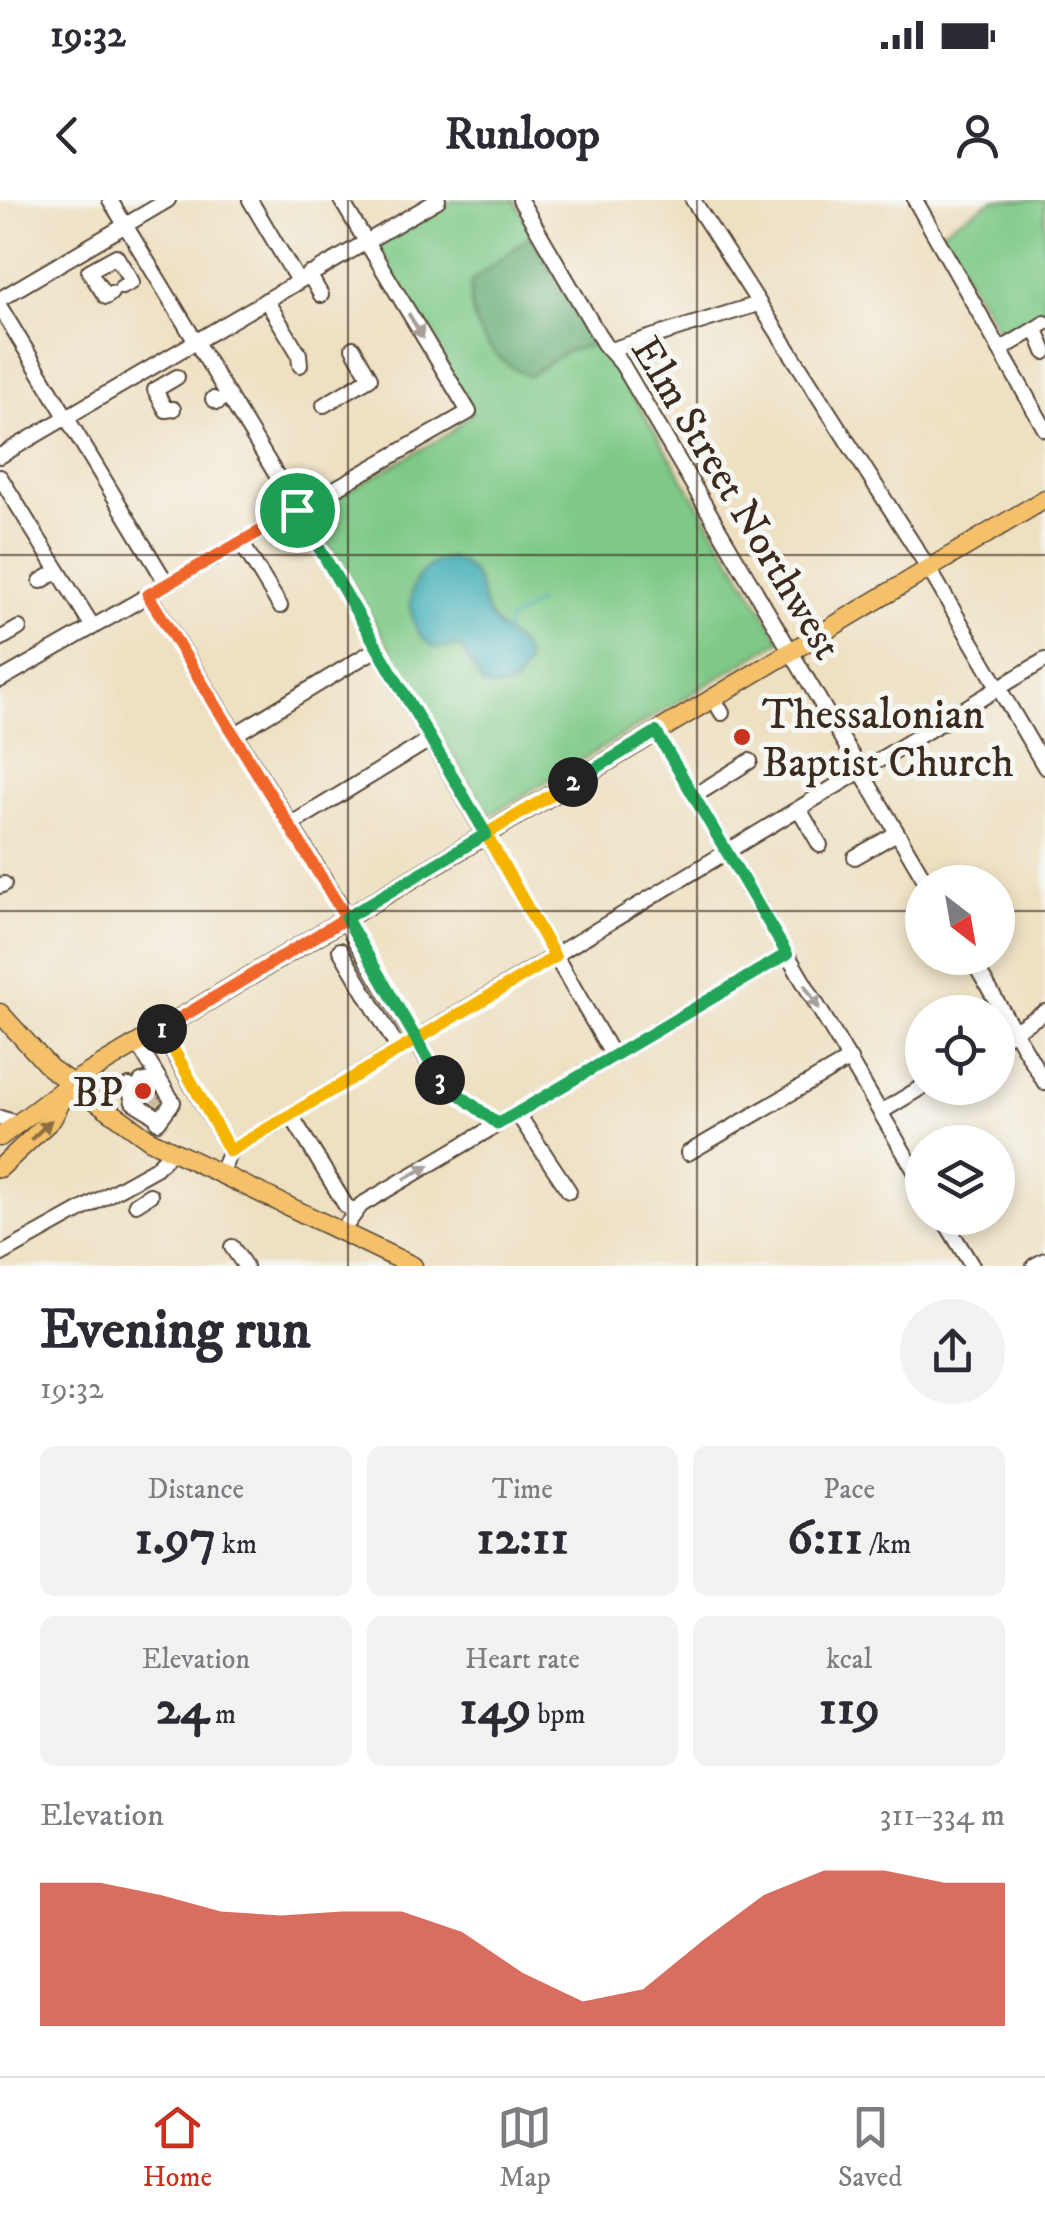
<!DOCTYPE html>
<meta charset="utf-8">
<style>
:root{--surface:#fff;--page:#f2f2f3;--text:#2b2b33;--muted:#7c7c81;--line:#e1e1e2;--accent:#c8321e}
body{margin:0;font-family:"IM FELL DW Pica",serif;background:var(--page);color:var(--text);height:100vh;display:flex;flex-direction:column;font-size:38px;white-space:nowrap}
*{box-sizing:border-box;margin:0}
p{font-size:32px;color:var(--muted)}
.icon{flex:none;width:55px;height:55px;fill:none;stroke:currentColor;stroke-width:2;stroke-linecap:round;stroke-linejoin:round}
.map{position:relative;height:1066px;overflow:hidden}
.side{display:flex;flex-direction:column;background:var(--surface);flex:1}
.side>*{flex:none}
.needle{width:65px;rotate:149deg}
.fabs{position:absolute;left:905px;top:665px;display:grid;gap:20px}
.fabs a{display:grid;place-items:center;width:110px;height:110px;border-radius:50%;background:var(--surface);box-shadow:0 5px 15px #0003;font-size:50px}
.pin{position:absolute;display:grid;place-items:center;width:85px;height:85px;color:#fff;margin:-42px;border:5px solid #fff;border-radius:50%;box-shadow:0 2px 10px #0007}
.km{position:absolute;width:50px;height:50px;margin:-25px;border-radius:50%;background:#222;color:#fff;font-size:28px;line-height:50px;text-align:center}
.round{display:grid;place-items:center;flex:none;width:105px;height:105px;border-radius:52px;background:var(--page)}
.summary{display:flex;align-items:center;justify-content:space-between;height:170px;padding:0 40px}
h1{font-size:55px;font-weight:800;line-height:75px}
.metrics{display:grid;grid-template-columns:repeat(3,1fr);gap:15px;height:170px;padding:10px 40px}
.metrics div{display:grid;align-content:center;border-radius:15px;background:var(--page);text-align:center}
.metrics b{font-size:50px;font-weight:800}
.metrics small{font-size:28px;font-weight:400}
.metrics p{font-size:28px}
.chart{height:280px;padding:20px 40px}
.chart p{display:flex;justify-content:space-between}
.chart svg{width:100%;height:180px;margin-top:10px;fill:var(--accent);opacity:.7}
.status{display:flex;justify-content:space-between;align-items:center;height:70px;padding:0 50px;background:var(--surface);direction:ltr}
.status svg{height:28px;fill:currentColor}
header{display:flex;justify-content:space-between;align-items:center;height:130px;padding:0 40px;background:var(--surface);font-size:45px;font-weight:800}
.menu{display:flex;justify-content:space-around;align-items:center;height:140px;border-top:2px solid var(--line);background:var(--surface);font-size:28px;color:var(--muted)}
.menu a{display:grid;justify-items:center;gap:5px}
.menu .selected{color:var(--accent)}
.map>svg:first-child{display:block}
</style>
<div class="status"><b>19:32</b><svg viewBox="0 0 49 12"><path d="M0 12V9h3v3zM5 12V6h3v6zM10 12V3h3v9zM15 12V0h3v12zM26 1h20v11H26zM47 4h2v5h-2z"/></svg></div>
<header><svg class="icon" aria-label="back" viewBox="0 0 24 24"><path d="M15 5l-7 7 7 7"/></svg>Runloop<svg class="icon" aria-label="person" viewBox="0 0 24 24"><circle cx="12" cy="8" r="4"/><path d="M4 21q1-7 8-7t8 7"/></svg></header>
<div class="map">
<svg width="1045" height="1066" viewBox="0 0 1045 1066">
<rect width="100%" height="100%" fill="#f6f6f2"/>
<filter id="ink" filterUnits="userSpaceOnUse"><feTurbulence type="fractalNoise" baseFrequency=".01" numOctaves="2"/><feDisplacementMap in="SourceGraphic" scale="20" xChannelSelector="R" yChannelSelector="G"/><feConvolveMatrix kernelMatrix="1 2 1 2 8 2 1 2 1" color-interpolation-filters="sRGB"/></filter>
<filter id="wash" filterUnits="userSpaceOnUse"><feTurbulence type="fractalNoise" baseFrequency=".0048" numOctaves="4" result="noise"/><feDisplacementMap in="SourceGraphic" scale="40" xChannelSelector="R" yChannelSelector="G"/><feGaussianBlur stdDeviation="2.25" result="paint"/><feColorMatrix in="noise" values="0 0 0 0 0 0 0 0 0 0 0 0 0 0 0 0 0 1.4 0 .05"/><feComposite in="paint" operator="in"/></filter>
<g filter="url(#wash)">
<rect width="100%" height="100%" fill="#eee0c1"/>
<g fill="#7ec987" stroke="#5c7a52" stroke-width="2.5">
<path d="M454,0H514L781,440L489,616L309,313L450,233L472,212L376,45Z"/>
<path d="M993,0H1045V115L1004,140L940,31Z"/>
</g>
<path fill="#66ad74" stroke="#506c49" stroke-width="2.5" d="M530,36L592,145L565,152L529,176C491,160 466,125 471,82Z"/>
<path fill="#3bacb5" stroke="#3b6b6a" stroke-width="2.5" d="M451,358C491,376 473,397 494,422C507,440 525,440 527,465L515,484L497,489L483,485L461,447L435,448C397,425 404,363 451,358Z"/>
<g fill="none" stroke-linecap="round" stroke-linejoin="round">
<path stroke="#3bacb5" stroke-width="2.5" d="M506,433L508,422L538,402"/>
</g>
</g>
<g filter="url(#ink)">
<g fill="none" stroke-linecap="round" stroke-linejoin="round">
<path stroke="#cabca0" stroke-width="14" stroke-dasharray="14 7" stroke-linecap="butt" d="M152,902L158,893"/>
<g stroke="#564536" stroke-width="18">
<g id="minor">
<path d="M110,0L303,319L613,856"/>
<path d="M250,0L298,81"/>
<path d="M520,0L604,144L622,164L926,682"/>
<path d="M693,0L929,369L1045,567"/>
<path d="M915,0L1045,229"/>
<path d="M309,74L321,95"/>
<path d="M111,93L106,97L89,71L116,56L132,82L122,87"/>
<path d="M0,99L168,0"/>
<path d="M266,100L299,154L300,165"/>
<path d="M0,107L167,384"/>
<path d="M1036,129L1045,152"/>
<path d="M610,150L758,104"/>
<path d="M1000,150L1045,123"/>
<path d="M213,199L218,202L228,195"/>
<path d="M324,205L370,178L353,148"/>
<path d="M173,209L166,210L155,190L177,177"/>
<path d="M0,256L438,0"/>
<path d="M0,277L93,427"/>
<path d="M241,342L280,406"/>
<path d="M41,381L58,371"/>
<path d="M149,395L339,703L353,736L438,878L497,924"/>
<path d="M0,439L19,428"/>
<path d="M0,480L469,212L341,0"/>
<path d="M713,498L722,513"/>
<path d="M656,532L922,983"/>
<path d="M234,535L378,448"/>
<path d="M694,596L750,561"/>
<path d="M799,609L820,645"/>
<path d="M290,625L431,539"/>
<path d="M855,657L897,633"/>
<path d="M0,686L4,684"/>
<path d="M340,750L399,850"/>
<path d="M971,758L1045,883"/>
<path d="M160,830L230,951"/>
<path d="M998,841L1045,812"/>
<path d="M137,843L173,902L158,922"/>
<path d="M141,882L150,880L151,888"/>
<path d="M129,886L133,902L159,918"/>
<path d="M881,912L922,887"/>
<path d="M517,913L569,991"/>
<path d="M291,915L346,1006L354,1011"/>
<path d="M0,918L17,923"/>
<path d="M688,953L850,859"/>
<path d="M220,975L230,951L1045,460"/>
<path d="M136,1004L150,995"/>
<path d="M943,1018L972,1066"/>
<path d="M342,1031L361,1005L787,754"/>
<path d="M232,1047L245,1066"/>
<path d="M0,1055L156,968L171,952"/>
<path d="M1034,1066L1045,1060"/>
</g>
</g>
<g stroke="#564536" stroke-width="21">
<g id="major">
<path d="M0,813L50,868L150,940L413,1066"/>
<path d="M0,937L70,884L1045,299"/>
<path d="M0,968L52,919L70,885"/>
</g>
</g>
<use href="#minor" stroke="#fff" stroke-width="14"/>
<use href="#major" stroke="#f4c16b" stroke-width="18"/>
</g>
<defs><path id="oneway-solid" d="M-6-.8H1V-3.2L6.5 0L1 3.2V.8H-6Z" transform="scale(2.5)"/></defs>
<g fill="#a79f9a">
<use href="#oneway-solid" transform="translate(416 126) rotate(59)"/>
<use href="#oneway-solid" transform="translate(812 797) rotate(59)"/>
<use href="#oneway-solid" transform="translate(417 972) rotate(-30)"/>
</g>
<use fill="#8e6e41" href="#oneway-solid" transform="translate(41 930) rotate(-44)"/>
</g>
<g fill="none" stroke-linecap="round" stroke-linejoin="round" filter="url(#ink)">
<g stroke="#fff" stroke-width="20">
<path id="split-1" d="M162,829L346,718L148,395L297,310"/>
</g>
<g stroke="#fff" stroke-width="20">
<path id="split-2" d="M162,829L230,951L555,757L486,634L573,582"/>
</g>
<g stroke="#fff" stroke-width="20">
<path id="split-3" d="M440,880L498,924L787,754L656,532L573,582"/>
</g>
<g stroke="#fff" stroke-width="20">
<path id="split-4" d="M297,310L486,634L346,718L440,880"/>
</g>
<use href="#split-1" stroke="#f0652b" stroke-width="12"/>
<use href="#split-2" stroke="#f5b400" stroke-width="12"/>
<use href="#split-3" stroke="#22a559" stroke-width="12"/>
<use href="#split-4" stroke="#22a559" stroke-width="12"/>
</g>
<path fill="none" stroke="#3b2a1e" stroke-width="2.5" stroke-opacity="0.55" d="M348,0V1066M697,0V1066M0,355H1045M0,711H922M998,711H1045"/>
<g fill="#c8321e" stroke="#f6f6f2" stroke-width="4">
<circle cx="742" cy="537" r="10"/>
<circle cx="143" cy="891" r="10"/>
</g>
<g text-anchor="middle" stroke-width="10" stroke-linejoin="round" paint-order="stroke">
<g font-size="42" fill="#3b2a1e" stroke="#f6f6f2">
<text transform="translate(738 297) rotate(59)" y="15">Elm Street Northwest</text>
</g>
<g font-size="42" fill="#3b2a1e" stroke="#f6f6f2" text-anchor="start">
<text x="762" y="528">Thessalonian<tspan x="762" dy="48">Baptist Church</tspan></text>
<text x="123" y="906" text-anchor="end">BP</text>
</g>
</g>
</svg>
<div class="fabs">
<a><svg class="needle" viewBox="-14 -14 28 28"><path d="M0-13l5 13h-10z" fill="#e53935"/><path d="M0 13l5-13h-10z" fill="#7c7c81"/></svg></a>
<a><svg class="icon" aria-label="locate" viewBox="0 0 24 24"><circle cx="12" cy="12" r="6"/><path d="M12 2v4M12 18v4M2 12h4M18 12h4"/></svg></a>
<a><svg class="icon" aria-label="layers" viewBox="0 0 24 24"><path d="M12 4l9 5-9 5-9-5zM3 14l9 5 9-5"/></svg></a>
</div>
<div class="pin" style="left:297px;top:310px;background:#1e9e55"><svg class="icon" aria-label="arrive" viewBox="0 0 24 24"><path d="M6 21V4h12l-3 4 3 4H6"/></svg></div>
<b class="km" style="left:162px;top:829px">1</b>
<b class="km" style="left:573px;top:582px">2</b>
<b class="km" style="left:440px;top:880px">3</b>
</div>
<section class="side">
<div class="summary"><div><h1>Evening run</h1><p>19:32</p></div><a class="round"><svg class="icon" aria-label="share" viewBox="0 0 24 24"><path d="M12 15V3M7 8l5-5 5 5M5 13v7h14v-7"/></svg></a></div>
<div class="metrics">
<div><p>Distance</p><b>1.97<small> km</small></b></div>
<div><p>Time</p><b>12:11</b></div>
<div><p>Pace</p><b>6:11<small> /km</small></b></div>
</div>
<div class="metrics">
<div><p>Elevation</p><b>24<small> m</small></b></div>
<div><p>Heart rate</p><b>149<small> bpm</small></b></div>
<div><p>kcal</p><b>119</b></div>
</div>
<div class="chart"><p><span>Elevation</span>311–334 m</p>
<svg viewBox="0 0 160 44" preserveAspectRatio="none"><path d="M0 44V9L10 9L20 12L30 16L40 17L50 16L60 16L70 21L80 31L90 38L100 35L110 23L120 12L130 6L140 6L150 9L160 9V44z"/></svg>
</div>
</section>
<nav class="menu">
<a class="selected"><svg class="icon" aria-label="home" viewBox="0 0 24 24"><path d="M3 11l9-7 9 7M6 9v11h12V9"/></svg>Home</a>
<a><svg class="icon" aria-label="map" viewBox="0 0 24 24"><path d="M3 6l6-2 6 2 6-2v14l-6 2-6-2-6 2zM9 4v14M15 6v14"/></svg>Map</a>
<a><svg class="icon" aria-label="saved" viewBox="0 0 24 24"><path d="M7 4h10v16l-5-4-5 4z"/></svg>Saved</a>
</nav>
